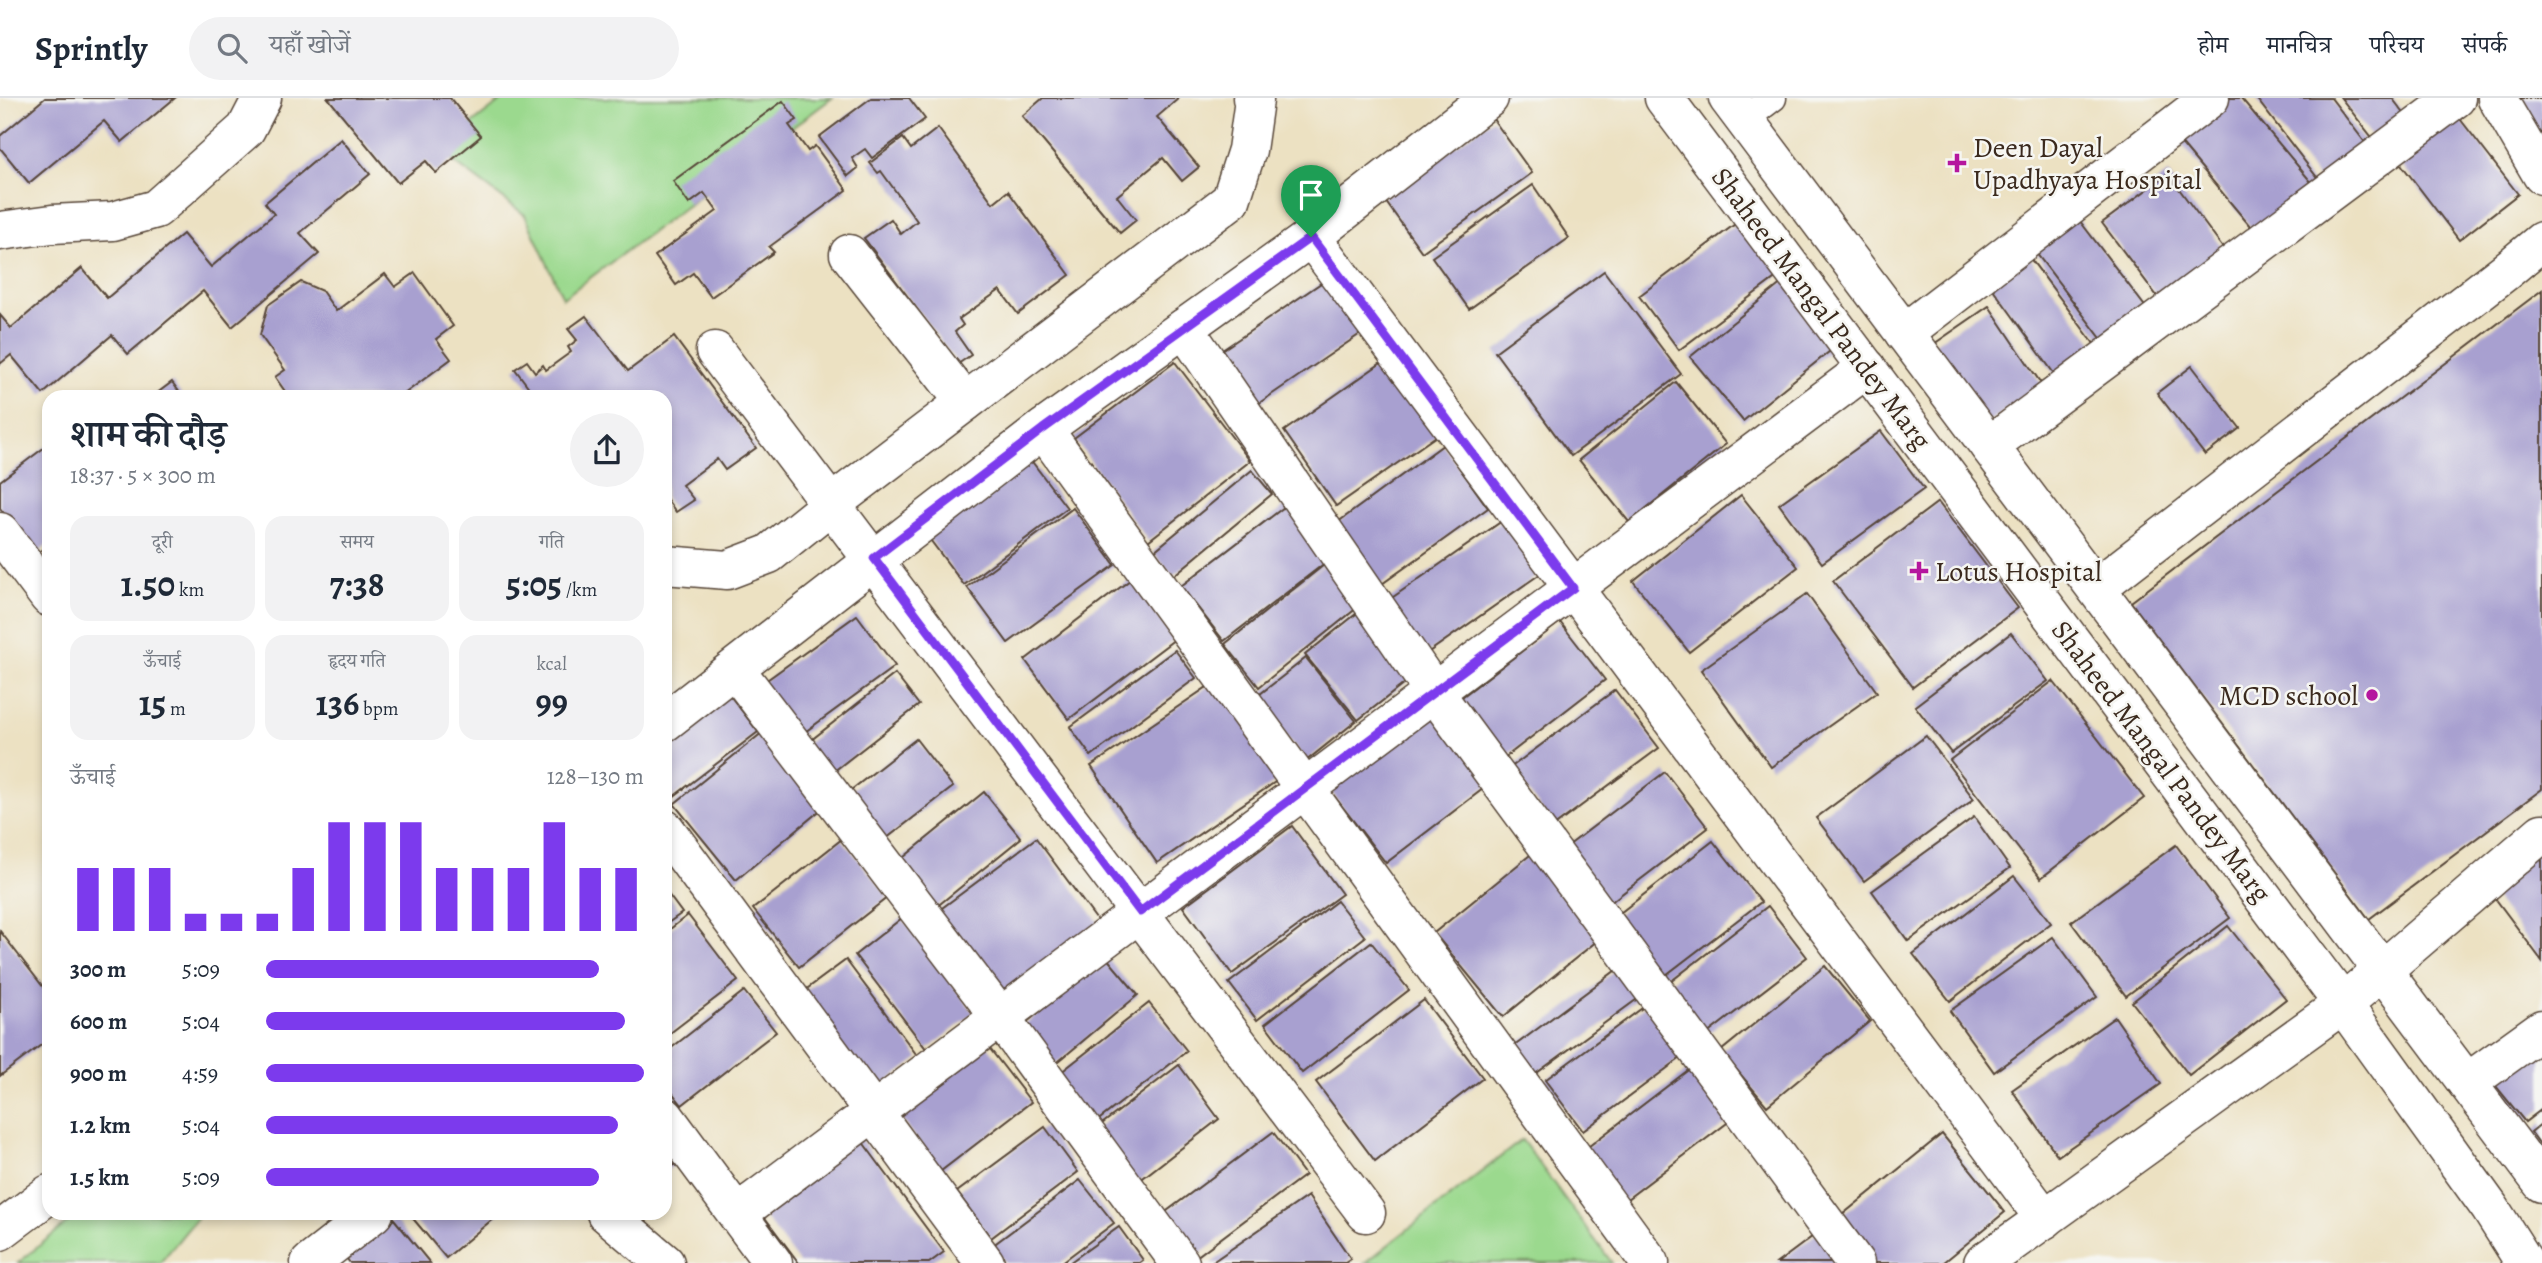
<!DOCTYPE html>
<html lang="hi">
<meta charset="utf-8">
<style>
:root{--surface:#fff;--page:#f2f2f3;--text:#1f2937;--muted:#747a83;--line:#e0e1e3;--accent:#7c3aed}
body{margin:0;font-family:Alegreya,"Noto Serif Devanagari",serif;background:var(--page);color:var(--text);height:100vh;display:flex;flex-direction:column;font-size:26px;white-space:nowrap}
*{box-sizing:border-box;margin:0}
p{font-size:23px;color:var(--muted)}
.icon{flex:none;width:38px;height:38px;fill:none;stroke:currentColor;stroke-width:2;stroke-linecap:round;stroke-linejoin:round}
.map{position:relative;flex:1;overflow:hidden}
.details{position:absolute;left:42px;top:292px;width:630px;height:830px;display:flex;flex-direction:column;background:var(--surface);border-radius:21px;box-shadow:0 4px 10px #0003}
.details>*{flex:none}
.pin{position:absolute;display:grid;place-items:center;width:60px;height:60px;color:#fff;margin:-72px -30px;border-radius:50% 50% 50% 0;rotate:-45deg;box-shadow:0 0 7px #0007}
.pin .icon{rotate:45deg}
.round{display:grid;place-items:center;flex:none;width:74px;height:74px;border-radius:37px;background:var(--page)}
.headline{display:flex;align-items:center;justify-content:space-between;height:119px;padding:0 28px}
h1{font-size:38px;font-weight:600;line-height:52px}
.figures{display:grid;grid-template-columns:repeat(3,1fr);gap:10px;height:119px;padding:7px 28px}
.figures div{display:grid;align-content:center;border-radius:18px;background:var(--page);text-align:center}
.figures b{font-size:35px;font-weight:600}
.figures small{font-size:19px;font-weight:400}
.figures p{font-size:19px}
.chart{height:196px;padding:14px 28px}
.chart p{display:flex;justify-content:space-between}
.chart svg{width:100%;height:126px;margin-top:7px;stroke:var(--accent);stroke-width:6}
ul{padding:0 28px;list-style:none;font-size:23px}
li{display:grid;grid-template-columns:112px 84px 1fr;align-items:center;height:52px}
li i{height:18px;border-radius:9px;background:var(--accent)}
header{display:flex;align-items:center;gap:42px;box-sizing:border-box;height:98px;padding:0 35px;background:var(--surface);border-bottom:2px solid var(--line)}
header strong{font-size:33px}
nav{display:flex;gap:38px;margin-inline-start:auto;font-size:24px}
.search{width:490px;height:63px;background:var(--page);display:flex;align-items:center;gap:18px;box-sizing:border-box;padding:0 24px;border-radius:38px;color:var(--muted);font-size:26px}
.map>svg:first-child{display:block}
</style>
<header>
<strong>Sprintly</strong>
<div class="search"><svg class="icon" aria-label="search" viewBox="0 0 24 24"><circle cx="10" cy="10" r="6"/><path d="M15 15l6 6"/></svg>यहाँ खोजें</div>
<nav><a>होम</a><a>मानचित्र</a><a>परिचय</a><a>संपर्क</a></nav>
</header>
<div class="map">
<svg width="2542" height="1165" viewBox="0 0 2542 1165">
<rect width="100%" height="100%" fill="#f6f6f2"/>
<filter id="ink" filterUnits="userSpaceOnUse"><feTurbulence type="fractalNoise" baseFrequency=".0143" numOctaves="2"/><feDisplacementMap in="SourceGraphic" scale="14" xChannelSelector="R" yChannelSelector="G"/><feConvolveMatrix kernelMatrix="1 2 1 2 8 2 1 2 1" color-interpolation-filters="sRGB"/></filter>
<filter id="wash" filterUnits="userSpaceOnUse"><feTurbulence type="fractalNoise" baseFrequency=".00686" numOctaves="4" result="noise"/><feDisplacementMap in="SourceGraphic" scale="28" xChannelSelector="R" yChannelSelector="G"/><feGaussianBlur stdDeviation="1.57" result="paint"/><feColorMatrix in="noise" values="0 0 0 0 0 0 0 0 0 0 0 0 0 0 0 0 0 1.4 0 .05"/><feComposite in="paint" operator="in"/></filter>
<g filter="url(#wash)">
<rect width="100%" height="100%" fill="#ece1c2"/>
<g fill="#9bd98e" stroke="#6b8256" stroke-width="2">
<path d="M505,0H832L563,200L525,117L438,52Z"/>
<path d="M1522,1042L1612,1165H1365Z"/>
<path d="M79,1115H201L160,1165H18Z"/>
</g>
<g id="blocks">
<g fill="#a8a0d0">
<path d="M45,0H175L122,44L104,23L29,85L0,50V38Z"/>
<path d="M328,0H450L481,38L436,75L426,63L398,85Z"/>
<path d="M871,0H909L925,21L872,60L865,51L852,60L858,70L848,78L819,39Z"/>
<path d="M1043,0H1179L1157,19L1199,69L1182,83L1163,60L1117,98L1136,122L1120,135L1022,18Z"/>
<path d="M2220,0H2241L2317,91L2260,140L2175,38Z"/>
<path d="M2256,0H2331L2370,51L2323,87Z"/>
<path d="M2341,0H2392L2413,27L2382,52Z"/>
<path d="M2512,0H2542V38Z"/>
<path d="M783,3L797,22L789,27L808,53L815,48L847,92L769,149L774,154L711,199L693,175L676,187L655,158L717,113L704,95L689,106L673,83Z"/>
<path d="M2457,17L2518,96L2459,142L2398,62Z"/>
<path d="M1493,21L1532,75L1422,154L1383,100Z"/>
<path d="M938,30L993,105L1008,93L1070,177L1018,216L1000,192L959,221L963,227L955,234L971,257L958,266L864,140L891,121L901,136L917,123L881,73L878,75L870,65L903,40L911,51Z"/>
<path d="M341,41L370,76L300,135L319,156L232,229L203,193L128,256L112,237L43,296L11,257L0,266V217L11,230L82,170L107,200L183,136L211,169L274,116L265,105Z"/>
<path d="M2168,76L2225,153L2160,202L2102,125Z"/>
<path d="M1533,87L1569,140L1469,211L1432,159Z"/>
<path d="M2070,110L2153,219L2110,252L2027,143Z"/>
<path d="M1750,115L1790,169L1679,252L1639,198Z"/>
<path d="M2021,148L2101,255L2063,288L1983,177Z"/>
<path d="M1604,173L1681,276L1571,358L1495,254Z"/>
<path d="M415,175L453,228L436,241L451,261L400,299H289L275,279L285,272L260,237L268,207L301,184L322,193L336,213L385,176L395,189Z"/>
<path d="M1330,179L1366,232L1249,312L1212,259Z"/>
<path d="M1788,180L1840,245L1743,323L1690,259Z"/>
<path d="M2542,192V691L2369,821L2131,504Z"/>
<path d="M1989,208L2042,287L1984,327L1931,248Z"/>
<path d="M586,218L628,273L674,239L756,350L725,372L717,361L682,387L694,402L676,414L665,399V299H536L515,271L527,263L535,274L543,267L546,272L571,254L568,249L577,242L568,231Z"/>
<path d="M1387,261L1439,336L1336,408L1284,333Z"/>
<path d="M1175,264L1250,363L1148,443L1074,340Z"/>
<path d="M2192,268L2240,330L2205,357L2157,295Z"/>
<path d="M172,284L183,299H152Z"/>
<path d="M1676,284L1726,346L1629,424L1579,362Z"/>
<path d="M1881,333L1924,391L1822,465L1779,406Z"/>
<path d="M49,346V446L35,457L0,410V383Z"/>
<path d="M1443,347L1488,410L1379,488L1334,427Z"/>
<path d="M1027,357L1067,410L964,487L925,435Z"/>
<path d="M1252,372L1272,396L1173,478L1153,454Z"/>
<path d="M1741,397L1798,469L1689,554L1633,483Z"/>
<path d="M1938,404L2018,510L1913,589L1833,483Z"/>
<path d="M1288,406L1330,461L1224,543L1181,488Z"/>
<path d="M1073,410L1115,467L1008,545L967,489Z"/>
<path d="M1505,421L1543,474L1423,558L1386,504Z"/>
<path d="M1329,463L1363,505L1259,589L1225,546Z"/>
<path d="M1130,482L1175,541L1069,621L1025,562Z"/>
<path d="M1807,496L1877,594L1771,669L1701,572Z"/>
<path d="M1361,512L1414,578L1358,622L1305,557Z"/>
<path d="M857,517L895,568L798,639L760,587Z"/>
<path d="M1560,524L1605,582L1503,661L1458,602Z"/>
<path d="M2011,535L2048,583L1951,655L1915,608Z"/>
<path d="M1175,552L1196,580L1091,658L1070,629Z"/>
<path d="M1306,560L1356,623L1306,663L1255,600Z"/>
<path d="M895,576L919,607L829,677L805,647Z"/>
<path d="M1216,583L1281,680L1157,765L1091,668Z"/>
<path d="M2053,583L2144,700L2041,780L1950,662Z"/>
<path d="M721,586L758,634L669,702L665,696V628Z"/>
<path d="M1615,592L1659,650L1554,728L1510,670Z"/>
<path d="M1434,609L1492,684L1386,765L1328,690Z"/>
<path d="M763,634L824,709L736,782L674,706Z"/>
<path d="M1926,638L1974,701L1864,783L1816,720Z"/>
<path d="M916,641L953,689L878,747L841,700Z"/>
<path d="M1665,674L1708,730L1607,807L1564,751Z"/>
<path d="M984,694L1021,740L930,814L893,768Z"/>
<path d="M1974,719L2010,770L1908,843L1872,793Z"/>
<path d="M1292,728L1342,796L1232,876L1183,809Z"/>
<path d="M1036,740L1099,825L997,901L934,816Z"/>
<path d="M842,741L888,799L799,869L753,811Z"/>
<path d="M1713,743L1761,804L1658,883L1611,822Z"/>
<path d="M2176,747L2230,820L2126,898L2071,824Z"/>
<path d="M2534,752L2542,762V863L2486,788Z"/>
<path d="M1535,753L1603,838L1503,919L1434,835Z"/>
<path d="M2014,778L2051,825L1950,903L1913,856Z"/>
<path d="M665,792L682,815L665,827Z"/>
<path d="M1337,803L1365,839L1257,922L1229,885Z"/>
<path d="M1768,808L1807,859L1703,939L1665,888Z"/>
<path d="M688,817L738,883L665,939V835Z"/>
<path d="M902,820L974,915L927,952L855,857Z"/>
<path d="M2228,828L2286,901L2189,977L2132,904Z"/>
<path d="M0,833L44,890L49,886V941L0,978Z"/>
<path d="M2053,839L2097,899L1994,974L1950,913Z"/>
<path d="M1371,844L1409,892L1302,975L1265,926Z"/>
<path d="M1106,859L1138,897L1047,973L1015,934Z"/>
<path d="M846,862L919,960L873,994L800,896Z"/>
<path d="M1623,867L1644,896L1534,977L1513,949Z"/>
<path d="M1825,868L1870,923L1767,1008L1721,953Z"/>
<path d="M744,893L776,934L682,1007L665,986V955Z"/>
<path d="M1424,902L1483,980L1375,1063L1316,984Z"/>
<path d="M1149,905L1187,953L1092,1027L1055,979Z"/>
<path d="M1645,908L1682,959L1583,1033L1545,982Z"/>
<path d="M2115,919L2161,986L2058,1058L2012,992Z"/>
<path d="M2542,942V1011L2525,1024L2491,982Z"/>
<path d="M987,947L1031,1004L941,1073L897,1016Z"/>
<path d="M1179,967L1219,1021L1135,1086L1094,1032Z"/>
<path d="M1691,970L1731,1022L1623,1104L1584,1052Z"/>
<path d="M2542,1025V1049L2531,1034Z"/>
<path d="M1045,1029L1078,1074L991,1140L957,1094Z"/>
<path d="M665,1034L685,1059L665,1074Z"/>
<path d="M1273,1034L1305,1077L1196,1159L1163,1116Z"/>
<path d="M1942,1036L2005,1114L1943,1165H1862L1831,1126Z"/>
<path d="M859,1039L944,1154L929,1165H799L760,1113Z"/>
<path d="M1080,1082L1114,1125L1061,1165H1006L992,1148Z"/>
<path d="M1308,1098L1351,1161L1345,1165H1211Z"/>
<path d="M412,1115H500L446,1160L410,1117Z"/>
<path d="M394,1121L430,1165H350L347,1161Z"/>
<path d="M1119,1129L1143,1162L1139,1165H1069Z"/>
<path d="M1824,1130L1850,1165H1777Z"/>
</g>
</g>
</g>
<g filter="url(#ink)">
<use href="#blocks" fill-opacity="0" stroke="#564537" stroke-width="2"/>
<g fill="none" stroke-linecap="round" stroke-linejoin="round">
<g stroke="#564537" stroke-width="29">
<path id="lane" d="M1744,22L1773,0"/>
</g>
<g stroke="#564537" stroke-width="41">
<g id="street">
<path d="M2497,0L2542,77"/>
<path d="M0,133L52,126L113,123L156,111L246,31L262,0"/>
<path d="M1311,139L2045,1121"/>
<path d="M849,156L965,304"/>
<path d="M1184,230L1434,594L1855,1165"/>
<path d="M1904,235L2210,0"/>
<path d="M715,253L1366,1115"/>
<path d="M1043,331L1650,1165"/>
<path d="M1989,348L2456,0"/>
<path d="M0,434L49,499"/>
<path d="M665,467L727,472L769,456L830,407L1231,102L1247,52L1254,2L1252,0"/>
<path d="M2096,490L2506,173L2542,143"/>
<path d="M735,571L1000,919L1180,1165"/>
<path d="M665,624L1043,331L1311,139L1489,0"/>
<path d="M665,731L985,1165"/>
<path d="M2467,985L2542,931"/>
<path d="M665,1019L773,1165"/>
<path d="M606,1115L665,1165"/>
<path d="M737,1116L1867,270"/>
<path d="M0,1133L49,1096"/>
<path d="M310,1165L374,1115"/>
<path d="M1983,1165L2343,906L2542,735"/>
</g>
</g>
<g stroke="#564537" stroke-width="41">
<g id="secondary">
<path d="M1664,0L2343,906L2490,1110L2525,1165"/>
<path d="M1728,0L2542,1085"/>
</g>
</g>
<use href="#lane" stroke="#fff" stroke-width="26"/>
<use href="#street" stroke="#fff" stroke-width="38"/>
<use href="#secondary" stroke="#fff" stroke-width="38"/>
</g>
</g>
<g fill="none" stroke-linecap="round" stroke-linejoin="round" filter="url(#ink)">
<g stroke="#fff" stroke-width="14">
<path id="route" d="M1311,139L1573,490L1140,814L874,460L1043,331Z"/>
</g>
<use href="#route" stroke="#7c3aed" stroke-width="9"/>
</g>
<g fill="#b5179e" stroke="#f6f6f2" stroke-width="2.5">
<path d="M1953.5 54.5h7v7h7v7h-7v7h-7v-7h-7v-7h7z"/>
<path d="M1915.5 462.5h7v7h7v7h-7v7h-7v-7h-7v-7h7z"/>
<circle cx="2372" cy="597" r="7"/>
</g>
<g text-anchor="middle" stroke-width="5" stroke-linejoin="round" paint-order="stroke">
<g font-size="28" fill="#3b2a1e" stroke="#f6f6f2" text-anchor="start">
<text x="1973" y="59">Deen Dayal<tspan x="1973" dy="32">Upadhyaya Hospital</tspan></text>
<text x="1935" y="483">Lotus Hospital</text>
<text x="2358" y="607" text-anchor="end">MCD school</text>
</g>
<g font-size="28" fill="#3b2a1e" stroke="#f6f6f2">
<text transform="translate(1822 210) rotate(53)" y="10">Shaheed Mangal Pandey Marg</text>
<text transform="translate(2162 663) rotate(53)" y="10">Shaheed Mangal Pandey Marg</text>
</g>
</g>
</svg>
<div class="pin" style="left:1311px;top:139px;background:#1e9e55"><svg class="icon" aria-label="arrive" viewBox="0 0 24 24"><path d="M6 21V4h12l-3 4 3 4H6"/></svg></div>
<section class="details">
<div class="headline"><div><h1>शाम की दौड़</h1><p>18:37 · 5 × 300 m</p></div><a class="round"><svg class="icon" aria-label="share" viewBox="0 0 24 24"><path d="M12 15V3M7 8l5-5 5 5M5 13v7h14v-7"/></svg></a></div>
<div class="figures">
<div><p>दूरी</p><b>1.50<small> km</small></b></div>
<div><p>समय</p><b>7:38</b></div>
<div><p>गति</p><b>5:05<small> /km</small></b></div>
</div>
<div class="figures">
<div><p>ऊँचाई</p><b>15<small> m</small></b></div>
<div><p>हृदय गति</p><b>136<small> bpm</small></b></div>
<div><p>kcal</p><b>99</b></div>
</div>
<div class="chart"><p><span>ऊँचाई</span>128–130 m</p>
<svg viewBox="0 0 160 44" preserveAspectRatio="none"><path d="M5 44V22M15 44V22M25 44V22M35 44V38M45 44V38M55 44V38M65 44V22M75 44V6M85 44V6M95 44V6M105 44V22M115 44V22M125 44V22M135 44V6M145 44V22M155 44V22"/></svg>
</div>
<ul>
<li><b>300 m</b>5:09<i style="width:88%"></i></li>
<li><b>600 m</b>5:04<i style="width:95%"></i></li>
<li><b>900 m</b>4:59<i style="width:100%"></i></li>
<li><b>1.2 km</b>5:04<i style="width:93%"></i></li>
<li><b>1.5 km</b>5:09<i style="width:88%"></i></li>
</ul>
</section>
</div>
